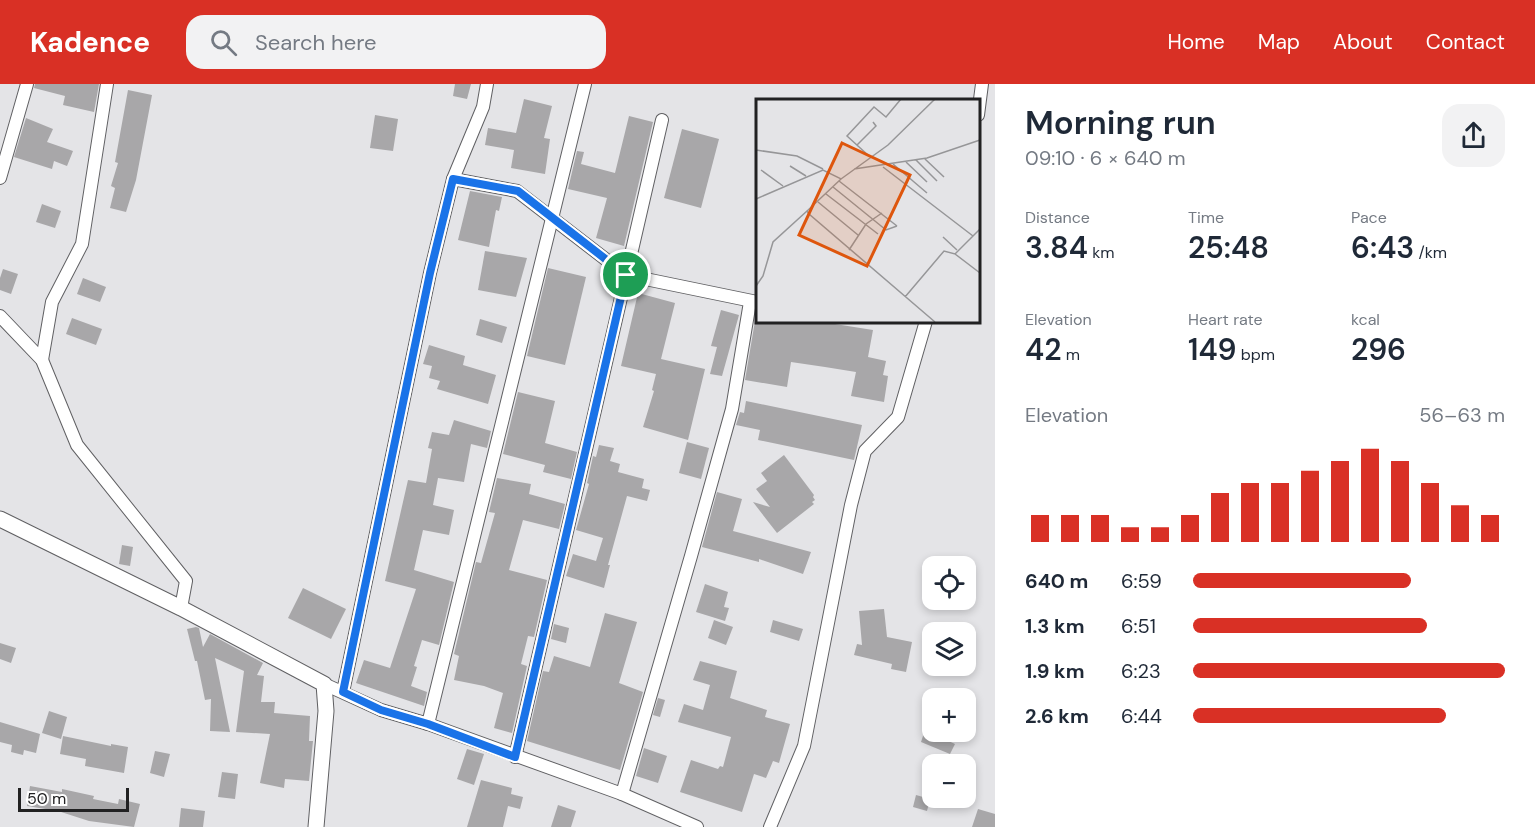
<!DOCTYPE html>
<meta charset="utf-8">
<style>
:root{--surface:#fff;--page:#f2f2f3;--text:#1f2937;--muted:#747a83;--accent:#d93025}
body{margin:0;font-family:"DM Sans",sans-serif;background:var(--page);color:var(--text);height:100vh;display:flex;flex-direction:column;font-size:22px;white-space:nowrap}
*{box-sizing:border-box;margin:0}
p{font-size:20px;color:var(--muted)}
.icon{flex:none;width:33px;height:33px;fill:none;stroke:currentColor;stroke-width:2;stroke-linecap:round;stroke-linejoin:round}
.map{position:relative;flex:1;overflow:hidden}
.panel{display:flex;flex-direction:column;background:var(--surface);width:540px}
.panel>*{flex:none}
.fabs{position:absolute;left:922px;top:472px;display:grid;gap:12px}
.fabs a{display:grid;place-items:center;width:54px;height:54px;border-radius:12px;background:var(--surface);box-shadow:0 3px 9px #0003;font-size:30px}
.scale{position:absolute;left:18px;bottom:15px;width:111px;box-sizing:border-box;padding-left:6px;border:3px solid #212122;border-top:0;font-size:16px;line-height:21px;white-space:nowrap;color:#212122;-webkit-text-stroke:4px #fff;paint-order:stroke}
.pin{position:absolute;display:grid;place-items:center;width:51px;height:51px;color:#fff;margin:-26px;border:3px solid #fff;border-radius:50%;box-shadow:0 2px 6px #0007}
.round{display:grid;place-items:center;flex:none;width:63px;height:63px;border-radius:18px;background:var(--page)}
.head{display:flex;align-items:center;justify-content:space-between;height:102px;padding:0 30px}
h1{font-size:33px;font-weight:600;line-height:45px}
.metrics{display:grid;grid-template-columns:repeat(3,1fr);gap:9px;height:102px;padding:6px 30px}
.metrics div{display:grid;align-content:center}
.metrics b{font-size:30px;font-weight:600}
.metrics small{font-size:16px;font-weight:400}
.metrics p{font-size:16px}
.chart{height:168px;padding:12px 30px}
.chart p{display:flex;justify-content:space-between}
.chart svg{width:100%;height:108px;margin-top:6px;stroke:var(--accent);stroke-width:6}
ul{padding:0 30px;list-style:none;font-size:20px}
li{display:grid;grid-template-columns:96px 72px 1fr;align-items:center;height:45px}
li i{height:15px;border-radius:8px;background:var(--accent)}
header{display:flex;align-items:center;gap:36px;box-sizing:border-box;height:84px;padding:0 30px;background:var(--accent);color:#fff}
header strong{font-size:28px}
nav{display:flex;gap:33px;margin-inline-start:auto;font-size:21px}
.search{width:420px;height:54px;background:var(--page);display:flex;align-items:center;gap:15px;box-sizing:border-box;padding:0 21px;border-radius:18px;color:var(--muted);font-size:22px}
main{display:flex;flex:1;min-height:0}
.map>svg:first-child{display:block}
</style>
<header>
<strong>Kadence</strong>
<div class="search"><svg class="icon" aria-label="search" viewBox="0 0 24 24"><circle cx="10" cy="10" r="6"/><path d="M15 15l6 6"/></svg>Search here</div>
<nav><a>Home</a><a>Map</a><a>About</a><a>Contact</a></nav>
</header>
<main>
<div class="map">
<svg width="995" height="743" viewBox="0 0 995 743">
<rect width="100%" height="100%" fill="#e4e4e7"/>
<g fill="#a8a7a9">
<path d="M35,0H99L94,28L63,21L65,12L34,4Z"/>
<path d="M455,0H471L467,15L453,12Z"/>
<path d="M128,6L152,11L136,96L126,128L110,124L115,104L111,102L118,79L115,78Z"/>
<path d="M524,15L552,22L544,54L550,55L545,90L511,84L514,66L485,61L488,44L516,49Z"/>
<path d="M375,31L398,35L393,67L370,64Z"/>
<path d="M629,32L653,38L624,162L596,154L607,114L568,105L577,67L584,68L581,80L615,89Z"/>
<path d="M26,34L53,45L47,58L73,67L67,82L54,77L52,85L14,73Z"/>
<path d="M682,45L719,55L701,124L664,114Z"/>
<path d="M470,107L502,113L499,127L496,126L489,163L458,156Z"/>
<path d="M42,120L61,127L55,144L36,138Z"/>
<path d="M485,167L527,174L516,213L478,206Z"/>
<path d="M548,184L586,193L565,281L527,272Z"/>
<path d="M3,185L18,190L11,210L0,206V194Z"/>
<path d="M83,194L106,203L100,218L77,210Z"/>
<path d="M638,209L675,219L661,275L705,285L688,356L643,343L654,307L652,306L656,290L621,282Z"/>
<path d="M721,226L739,231L722,292L710,290L717,263L711,262Z"/>
<path d="M72,234L102,245L96,261L66,250Z"/>
<path d="M480,235L507,243L502,259L476,251Z"/>
<path d="M755,237H798L813,240L814,237H816L873,246L868,273L886,277L883,291L888,292L884,318L851,312L856,288L825,283L791,278L787,303L745,296Z"/>
<path d="M429,261L465,272L463,281L496,291L488,320L437,305L440,297L429,294L432,282L423,280Z"/>
<path d="M518,308L555,317L545,359L577,368L571,395L543,388L545,381L503,370Z"/>
<path d="M746,317L862,341L854,376L758,356L760,346L736,341L740,328L744,329Z"/>
<path d="M454,336L491,347L487,364L471,360L464,398L438,394L433,421L454,426L449,451L423,446L414,486L454,498L439,561L422,556L414,582L417,583L411,602L427,608L424,622L356,599L364,576L390,584L416,505L385,497L408,396L426,399L432,365L428,364L432,348L449,351Z"/>
<path d="M687,358L709,364L701,395L679,389Z"/>
<path d="M599,361L614,364L610,377L620,380L618,388L644,395L642,404L650,406L647,417L627,412L608,481H610L604,504L566,492L573,470L596,477L603,454L576,446L589,400L587,399L593,372L596,373Z"/>
<path d="M784,371L814,411L813,413L815,416L812,418L814,420L777,449L753,418L770,423L756,405L767,397L761,389Z"/>
<path d="M497,394L531,400L529,410L565,420L559,445L523,436L509,486L547,496L534,553L528,552L521,580L527,582L512,649L494,644L503,609L484,602L454,596L459,572L454,570L476,478L481,479L495,429L489,428Z"/>
<path d="M717,408L742,415L733,447L811,468L803,490L759,475V478L702,463Z"/>
<path d="M122,461L133,463L130,482L119,480Z"/>
<path d="M705,500L728,508L724,523L729,524L725,537L696,528Z"/>
<path d="M303,504L346,525L331,555L288,534Z"/>
<path d="M884,525L887,553L912,558L906,588L891,585L892,580L854,571L857,560L862,561L859,527Z"/>
<path d="M605,529L637,538L619,599L643,608L620,686L527,657L543,587L549,588L554,572L590,583Z"/>
<path d="M714,536L733,543L726,561L708,554Z"/>
<path d="M773,536L803,545L799,557L770,548Z"/>
<path d="M554,540L569,544L566,559L551,555Z"/>
<path d="M196,543L199,544L203,563L210,550L263,579L257,591L264,592L261,618H275L274,629L310,632L309,657H313L309,697L285,695L284,704L260,699L270,650L236,648L244,587L215,574L230,648L210,647L211,615L205,616L197,577H195L187,545Z"/>
<path d="M0,559L16,564L11,579L0,575Z"/>
<path d="M700,577L737,587L730,614L767,626L765,633L790,640L779,679L773,677L766,694L754,690L742,728L680,708L691,676L718,685L720,682L723,683L731,653L678,638L684,620L703,626L710,601L693,596Z"/>
<path d="M658,614L665,616L660,633L653,631Z"/>
<path d="M49,627L67,633L61,655L42,649Z"/>
<path d="M0,638L40,650L36,669L24,666L23,671L11,668L12,661L0,658Z"/>
<path d="M925,646L955,660L950,670L921,658Z"/>
<path d="M63,652L111,662V660L128,663L124,689L85,682L86,675L60,670Z"/>
<path d="M644,664L667,672L658,699L636,692Z"/>
<path d="M467,665L484,670L474,701L457,695Z"/>
<path d="M155,667L170,670L164,693L150,689Z"/>
<path d="M222,688L238,690L235,715L218,713Z"/>
<path d="M481,696L512,704L511,710L523,713L520,725L508,722L503,743H467Z"/>
<path d="M30,702L62,708V705L94,712L93,715L118,720L119,715L140,720L134,743L89,737L58,727L27,722Z"/>
<path d="M916,711L930,715L927,727L913,723Z"/>
<path d="M558,721L576,727L571,743H551Z"/>
<path d="M181,724L205,727L203,743H179Z"/>
<path d="M978,725L995,730V743H972Z"/>
</g>
<g fill="none" stroke-linecap="round" stroke-linejoin="round">
<g stroke="#606063" stroke-width="14">
<g id="minor">
<path d="M978,31L982,0"/>
<path d="M0,94L27,0"/>
<path d="M453,95L517,107L626,191L757,218"/>
<path d="M0,232L42,276L77,361L186,497L181,524"/>
<path d="M42,276L52,218L82,160L107,0"/>
<path d="M324,600L381,626L428,640L622,710L697,743"/>
<path d="M343,608L430,189L453,95L483,23L487,0"/>
<path d="M428,640L585,0"/>
<path d="M515,673L662,36"/>
<path d="M622,710L691,472L732,325L750,218"/>
<path d="M770,743L804,662L851,421L865,367L898,333L926,237"/>
</g>
</g>
<g stroke="#606063" stroke-width="17">
<path id="tertiary" d="M0,435L181,524L324,600L326,627L316,743"/>
</g>
<use href="#minor" stroke="#fff" stroke-width="12"/>
<use href="#tertiary" stroke="#fff" stroke-width="15"/>
</g>
<g fill="none" stroke-linecap="round" stroke-linejoin="round">
<g stroke="#fff" stroke-width="12">
<path id="route" d="M453,95L518,107L626,191L515,673L428,640L381,626L343,608L430,189Z"/>
</g>
<use href="#route" stroke="#1a73e8" stroke-width="8"/>
</g>
<g transform="translate(756 15)">
<rect width="224" height="224" fill="#e4e4e7"/>
<path fill="none" stroke="#969698" stroke-width="1.5" d="M101,46L120,27L117,23M0,51L41,57L67,70M113,57L91,37L118,8L130,18L145,0M169,60L188,78M160,61L181,82M150,63L171,83M137,65L171,94M34,67L50,77M127,68L217,137M98,70L171,59L224,41M5,71L27,87M85,80L51,112L53,115L179,223M83,82L141,127M77,88L130,131L141,127M70,95L122,135M0,100L67,71L85,80L132,46L179,0M62,103L102,136M187,138L201,151M93,151L110,125L126,114M199,155L224,174M0,187L7,177L17,143L51,112M149,198L188,152L199,155L224,130"/>
<path fill="#de560d" fill-opacity="0.15" stroke="#de560d" stroke-width="3" d="M86,44L154,76L111,167L43,136Z"/>
<rect width="224" height="224" fill="none" stroke="#212122" stroke-width="3"/>
</g>
</svg>
<div class="fabs">
<a><svg class="icon" aria-label="locate" viewBox="0 0 24 24"><circle cx="12" cy="12" r="6"/><path d="M12 2v4M12 18v4M2 12h4M18 12h4"/></svg></a>
<a><svg class="icon" aria-label="layers" viewBox="0 0 24 24"><path d="M12 4l9 5-9 5-9-5zM3 14l9 5 9-5"/></svg></a>
<a>+</a>
<a>−</a>
</div>
<div class="scale">50 m</div>
<div class="pin" style="left:626px;top:191px;background:#1e9e55"><svg class="icon" aria-label="arrive" viewBox="0 0 24 24"><path d="M6 21V4h12l-3 4 3 4H6"/></svg></div>
</div>
<section class="panel">
<div class="head"><div><h1>Morning run</h1><p>09:10 · 6 × 640 m</p></div><a class="round"><svg class="icon" aria-label="share" viewBox="0 0 24 24"><path d="M12 15V3M7 8l5-5 5 5M5 13v7h14v-7"/></svg></a></div>
<div class="metrics">
<div><p>Distance</p><b>3.84<small> km</small></b></div>
<div><p>Time</p><b>25:48</b></div>
<div><p>Pace</p><b>6:43<small> /km</small></b></div>
</div>
<div class="metrics">
<div><p>Elevation</p><b>42<small> m</small></b></div>
<div><p>Heart rate</p><b>149<small> bpm</small></b></div>
<div><p>kcal</p><b>296</b></div>
</div>
<div class="chart"><p><span>Elevation</span>56–63 m</p>
<svg viewBox="0 0 160 44" preserveAspectRatio="none"><path d="M5 44V33M15 44V33M25 44V33M35 44V38M45 44V38M55 44V33M65 44V24M75 44V20M85 44V20M95 44V15M105 44V11M115 44V6M125 44V11M135 44V20M145 44V29M155 44V33"/></svg>
</div>
<ul>
<li><b>640 m</b>6:59<i style="width:70%"></i></li>
<li><b>1.3 km</b>6:51<i style="width:75%"></i></li>
<li><b>1.9 km</b>6:23<i style="width:100%"></i></li>
<li><b>2.6 km</b>6:44<i style="width:81%"></i></li>
</ul>
</section>
</main>
